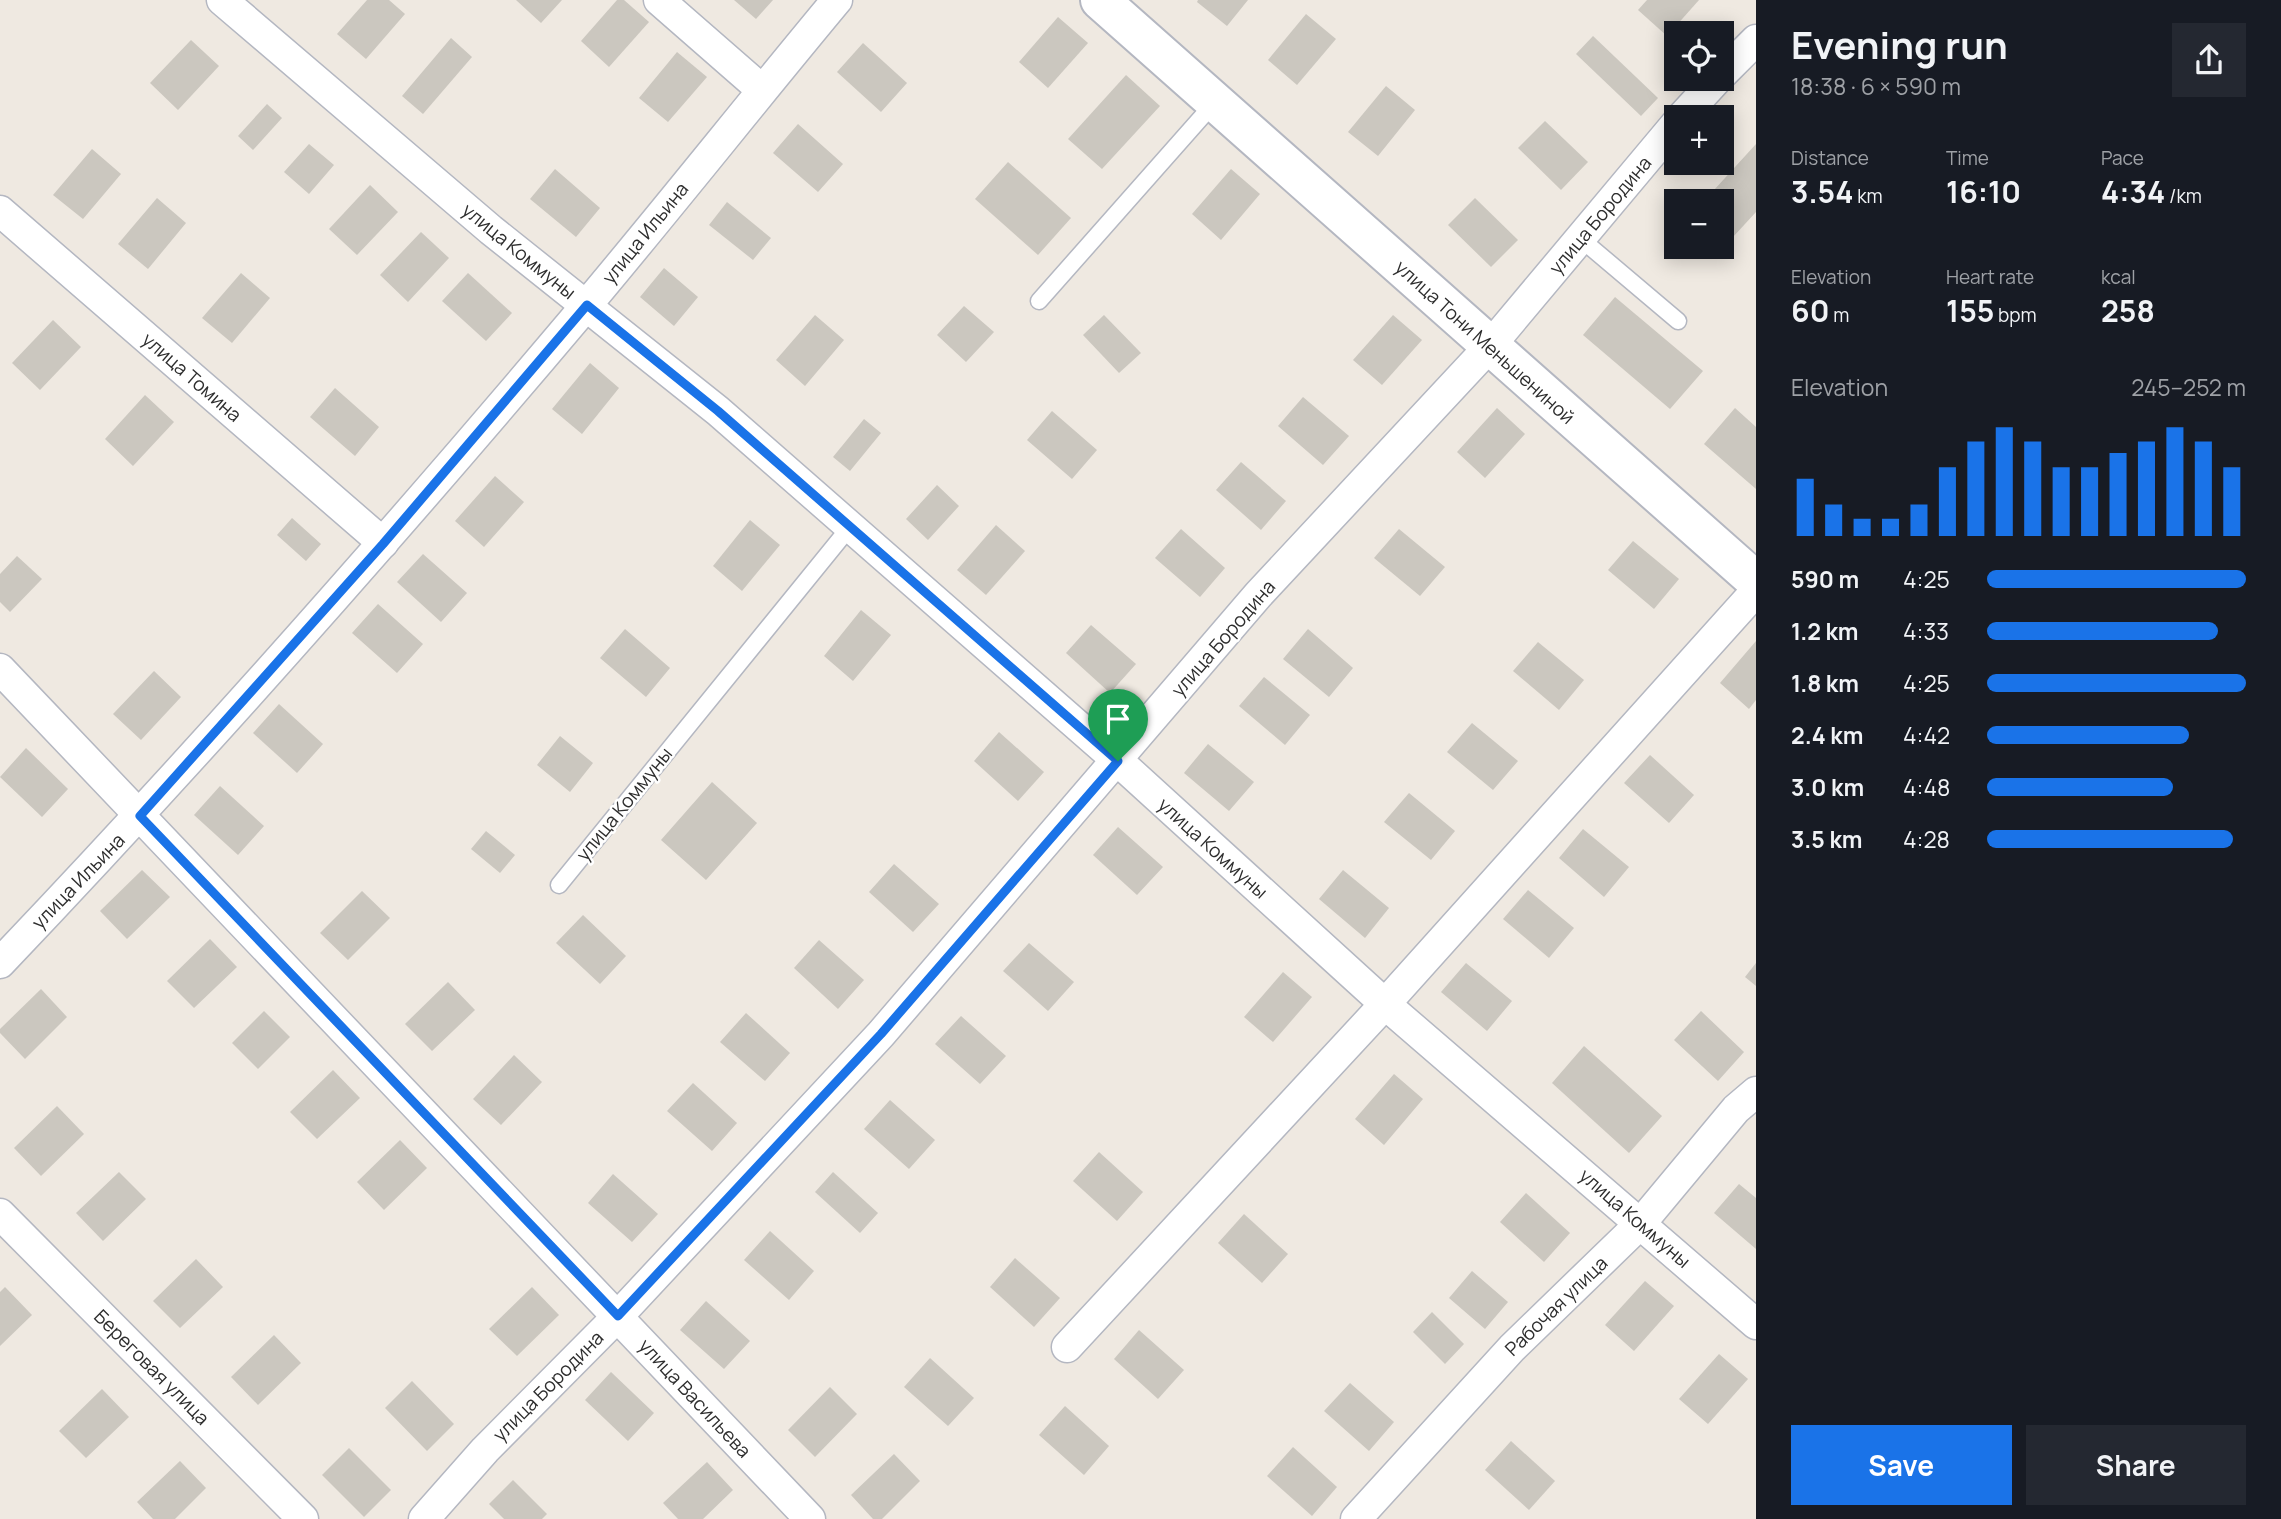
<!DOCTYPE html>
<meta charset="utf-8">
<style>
:root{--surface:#171b24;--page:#242831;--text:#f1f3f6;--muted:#9ea1a6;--accent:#1a73e8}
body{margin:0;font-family:Manrope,sans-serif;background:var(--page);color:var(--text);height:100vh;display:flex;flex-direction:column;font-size:26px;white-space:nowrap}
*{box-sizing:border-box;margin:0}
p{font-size:23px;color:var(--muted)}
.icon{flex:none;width:38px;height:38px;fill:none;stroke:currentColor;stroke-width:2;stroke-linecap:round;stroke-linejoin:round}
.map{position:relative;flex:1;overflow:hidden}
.panel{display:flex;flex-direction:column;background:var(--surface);width:525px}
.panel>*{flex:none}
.fabs{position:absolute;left:1664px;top:21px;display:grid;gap:14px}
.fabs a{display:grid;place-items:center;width:70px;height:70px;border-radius:0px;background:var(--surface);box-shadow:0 4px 18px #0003;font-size:35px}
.pin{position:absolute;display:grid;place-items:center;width:60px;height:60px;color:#fff;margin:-72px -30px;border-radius:50% 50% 50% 0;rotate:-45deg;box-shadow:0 0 7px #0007}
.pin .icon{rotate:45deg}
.round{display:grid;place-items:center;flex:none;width:74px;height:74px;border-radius:0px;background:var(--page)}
.summary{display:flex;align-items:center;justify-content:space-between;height:119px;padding:0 35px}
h1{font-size:38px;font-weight:700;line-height:52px}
.metrics{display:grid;grid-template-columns:repeat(3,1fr);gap:10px;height:119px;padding:7px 35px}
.metrics div{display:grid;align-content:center}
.metrics b{font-size:30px;font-weight:700}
.metrics small{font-size:19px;font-weight:400}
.metrics p{font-size:19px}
.chart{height:196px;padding:14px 35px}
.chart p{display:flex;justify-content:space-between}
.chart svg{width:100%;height:126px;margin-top:7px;stroke:var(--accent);stroke-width:6}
.button{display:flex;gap:14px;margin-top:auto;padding:14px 35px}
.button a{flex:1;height:80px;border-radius:0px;background:var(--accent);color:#fff;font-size:28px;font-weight:700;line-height:80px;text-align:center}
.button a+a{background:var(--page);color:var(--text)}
ul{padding:0 35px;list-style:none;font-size:23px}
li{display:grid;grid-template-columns:112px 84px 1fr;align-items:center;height:52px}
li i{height:18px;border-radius:9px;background:var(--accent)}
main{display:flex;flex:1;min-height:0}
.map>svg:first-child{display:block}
</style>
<main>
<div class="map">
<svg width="1756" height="1519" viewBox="0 0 1756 1519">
<rect width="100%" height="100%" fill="#efe9e1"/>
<g fill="#cbc7bf">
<path d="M367,0H389L405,14L366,59L337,34Z"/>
<path d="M516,0H562L541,23Z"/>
<path d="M617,0H624L649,22L609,67L581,41Z"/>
<path d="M734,0H773L756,19Z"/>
<path d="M1198,0H1248L1227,26L1197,2Z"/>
<path d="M1647,0H1699L1667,36L1638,10Z"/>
<path d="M1306,14L1336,39L1297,85L1268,60Z"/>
<path d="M1058,17L1088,43L1048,88L1019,62Z"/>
<path d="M1593,36L1658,98L1641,116L1576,54Z"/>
<path d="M451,38L472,57L423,114L402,96Z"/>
<path d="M191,40L219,66L178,110L150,83Z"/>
<path d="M863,43L907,83L881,112L837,72Z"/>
<path d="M677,52L707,77L668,122L639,98Z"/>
<path d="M1126,75L1160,106L1102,169L1068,139Z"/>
<path d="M1386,86L1415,110L1378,156L1348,132Z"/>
<path d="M267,104L282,118L253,150L238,136Z"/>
<path d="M1545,121L1588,162L1561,190L1518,148Z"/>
<path d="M798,124L843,164L818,192L773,153Z"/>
<path d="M309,144L334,165L309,194L284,172Z"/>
<path d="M1756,144V212L1733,237L1722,227V201H1704Z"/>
<path d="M92,149L121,174L83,219L53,195Z"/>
<path d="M1008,162L1071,218L1038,255L975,199Z"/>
<path d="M555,169L600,208L576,237L530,199Z"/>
<path d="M1231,169L1260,194L1221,240L1192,214Z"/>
<path d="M370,185L398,212L357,255L329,229Z"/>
<path d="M157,198L186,223L148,269L118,244Z"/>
<path d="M1475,198L1518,240L1491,267L1448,225Z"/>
<path d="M727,202L771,238L753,260L709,225Z"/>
<path d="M421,232L449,258L408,302L380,275Z"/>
<path d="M664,268L698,297L674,326L640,297Z"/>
<path d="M241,273L270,298L232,343L202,318Z"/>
<path d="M468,273L512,313L486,341L442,301Z"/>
<path d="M1615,297L1703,371L1670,409L1583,335Z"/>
<path d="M964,306L994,332L966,362L937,335Z"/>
<path d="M815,315L844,340L805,386L776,360Z"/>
<path d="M1104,315L1141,353L1119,373L1083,335Z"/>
<path d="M1393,315L1422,340L1382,385L1353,360Z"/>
<path d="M53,320L81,347L40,390L12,363Z"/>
<path d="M590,363L619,388L582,434L552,409Z"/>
<path d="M335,388L379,427L355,456L310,417Z"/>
<path d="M145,395L174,422L133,466L105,439Z"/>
<path d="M1303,397L1349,436L1323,465L1278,426Z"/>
<path d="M1497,408L1525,434L1485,478L1457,452Z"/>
<path d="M1735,408L1756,427V489L1704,444Z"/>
<path d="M1052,411L1097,450L1072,479L1027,440Z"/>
<path d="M864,419L881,433L850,471L833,457Z"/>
<path d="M1241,462L1286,501L1261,530L1216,490Z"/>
<path d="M495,476L524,502L484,547L455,521Z"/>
<path d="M937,485L959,506L928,540L906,519Z"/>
<path d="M292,518L321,544L306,561L277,535Z"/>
<path d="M750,520L780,545L742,591L713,566Z"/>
<path d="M996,525L1025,551L986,595L957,570Z"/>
<path d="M1181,529L1225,568L1200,597L1155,558Z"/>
<path d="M1399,529L1445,567L1420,596L1374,558Z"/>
<path d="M1633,541L1679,579L1654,609L1608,570Z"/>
<path d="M423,554L467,593L441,622L397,582Z"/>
<path d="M17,556L42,579L10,612L0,602V574Z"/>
<path d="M378,604L423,644L397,673L352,633Z"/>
<path d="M861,610L891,635L853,681L824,656Z"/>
<path d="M1091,625L1136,664L1110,693L1066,653Z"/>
<path d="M625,629L670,668L646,697L600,658Z"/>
<path d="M1308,629L1353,668L1329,697L1283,659Z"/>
<path d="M1756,641V700L1749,709L1720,683Z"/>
<path d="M1538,642L1584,680L1559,710L1513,671Z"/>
<path d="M154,671L181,697L141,740L113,714Z"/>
<path d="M1264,677L1310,715L1285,745L1239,706Z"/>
<path d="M279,704L323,744L297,773L253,733Z"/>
<path d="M1472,723L1518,761L1493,790L1447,752Z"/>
<path d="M999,732L1044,772L1018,801L974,761Z"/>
<path d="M560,736L593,763L570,792L537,765Z"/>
<path d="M1208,744L1254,782L1229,811L1184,773Z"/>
<path d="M26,748L68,789L42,817L0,777Z"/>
<path d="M1650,755L1694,795L1669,823L1624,783Z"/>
<path d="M712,782L757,823L706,880L661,840Z"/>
<path d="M220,786L264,826L238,855L194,815Z"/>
<path d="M1409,793L1455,831L1431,860L1384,822Z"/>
<path d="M1118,827L1163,867L1137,895L1093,855Z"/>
<path d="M1583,829L1629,867L1604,897L1559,858Z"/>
<path d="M486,831L515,855L500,873L471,849Z"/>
<path d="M894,864L939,904L913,932L869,892Z"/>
<path d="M142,870L170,897L127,939L100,911Z"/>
<path d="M1343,870L1389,908L1365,938L1319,899Z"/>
<path d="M1528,890L1574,928L1549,958L1503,919Z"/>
<path d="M362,891L390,918L348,960L320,933Z"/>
<path d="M583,915L626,956L600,984L556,943Z"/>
<path d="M210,939L237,967L194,1008L167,981Z"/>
<path d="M819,940L864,980L838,1009L794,968Z"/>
<path d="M1029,943L1074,982L1048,1011L1003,971Z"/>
<path d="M1466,963L1512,1001L1487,1031L1441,992Z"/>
<path d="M1756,963V986L1745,977Z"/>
<path d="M1283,972L1312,997L1273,1042L1244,1017Z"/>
<path d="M448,982L475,1010L432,1051L405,1024Z"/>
<path d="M41,989L67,1017L25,1059L0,1033V1029Z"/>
<path d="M264,1011L290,1037L258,1069L232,1043Z"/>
<path d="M1701,1011L1744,1052L1718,1081L1674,1040Z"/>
<path d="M746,1013L790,1053L765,1081L720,1042Z"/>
<path d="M961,1016L1006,1056L980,1084L935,1044Z"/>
<path d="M1584,1046L1662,1116L1629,1153L1552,1083Z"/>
<path d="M514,1055L542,1082L501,1125L473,1099Z"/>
<path d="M333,1070L360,1098L317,1139L290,1112Z"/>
<path d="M1394,1074L1423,1099L1384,1145L1355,1119Z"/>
<path d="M693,1083L737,1123L712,1151L667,1111Z"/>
<path d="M890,1100L935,1140L909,1169L864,1129Z"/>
<path d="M57,1106L84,1134L41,1176L14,1148Z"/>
<path d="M400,1140L427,1168L384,1210L357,1182Z"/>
<path d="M1099,1152L1143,1192L1117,1221L1073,1181Z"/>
<path d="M119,1172L146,1199L103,1241L76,1213Z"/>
<path d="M833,1172L878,1213L860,1233L815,1192Z"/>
<path d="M613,1174L658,1214L632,1242L588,1203Z"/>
<path d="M1739,1184L1756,1198V1249L1714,1213Z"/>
<path d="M1526,1193L1570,1233L1544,1262L1500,1222Z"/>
<path d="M1244,1214L1288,1254L1262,1283L1218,1243Z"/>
<path d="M770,1231L814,1271L789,1300L744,1260Z"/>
<path d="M1015,1258L1060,1298L1034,1327L990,1287Z"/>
<path d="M196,1259L223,1287L180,1328L153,1301Z"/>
<path d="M1472,1271L1508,1302L1485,1329L1449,1298Z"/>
<path d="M1645,1281L1674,1306L1634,1351L1605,1325Z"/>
<path d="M5,1287L32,1315L0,1346V1292Z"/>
<path d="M532,1287L559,1315L517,1356L489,1329Z"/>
<path d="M706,1301L750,1341L724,1369L680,1330Z"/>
<path d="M1432,1312L1464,1344L1445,1364L1413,1332Z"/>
<path d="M1139,1330L1184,1370L1158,1399L1114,1359Z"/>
<path d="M274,1335L301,1363L258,1405L231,1377Z"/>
<path d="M1719,1354L1748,1379L1708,1424L1679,1399Z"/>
<path d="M930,1358L974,1398L948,1426L904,1387Z"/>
<path d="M611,1372L654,1413L628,1441L585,1400Z"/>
<path d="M412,1381L454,1424L427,1451L385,1408Z"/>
<path d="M1350,1383L1394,1422L1369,1451L1324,1411Z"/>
<path d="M830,1387L857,1414L815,1457L788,1430Z"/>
<path d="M102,1389L129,1417L86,1458L59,1431Z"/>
<path d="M1065,1406L1109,1446L1084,1475L1039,1435Z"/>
<path d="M1511,1441L1555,1481L1529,1510L1485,1470Z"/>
<path d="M1293,1447L1337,1487L1312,1516L1267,1476Z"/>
<path d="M349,1448L391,1490L364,1517L322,1475Z"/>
<path d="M894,1454L920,1481L882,1519H873L851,1495Z"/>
<path d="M180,1461L206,1488L175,1519H153L137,1502Z"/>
<path d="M707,1462L733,1490L703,1519H678L663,1503Z"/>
<path d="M513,1480L547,1514L542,1519H504L489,1504Z"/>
</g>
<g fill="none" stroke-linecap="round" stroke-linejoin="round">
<g stroke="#b4b7c1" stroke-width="19">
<g id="service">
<path d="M1581,239L1678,321"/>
<path d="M1039,301L1215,102"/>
<path d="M559,885L849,528"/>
</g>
</g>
<g stroke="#b4b7c1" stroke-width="33">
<g id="minor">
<path d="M222,0L491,230L718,411L1118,761L1385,1004L1756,1324"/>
<path d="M659,0L762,90"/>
<path d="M1722,74L1756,40"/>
<path d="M1682,117L1717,79"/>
<path d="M0,211L383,543"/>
<path d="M0,669L810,1519"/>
<path d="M0,963C202,751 396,531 585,307C670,206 752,102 837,0"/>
<path d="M0,1214L303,1519"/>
<path d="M1067,1347L1385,1004L1756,591"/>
<path d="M424,1519L485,1450L618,1316L881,1034L1258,595L1490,346L1676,124"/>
<path d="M1356,1519L1512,1348L1641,1223L1736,1109L1756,1092"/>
</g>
</g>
<g stroke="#b4b7c1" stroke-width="42">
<path id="tertiary" d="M1100,0L1756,581"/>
</g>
<use href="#service" stroke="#fff" stroke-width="16"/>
<use href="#minor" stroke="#fff" stroke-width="30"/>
<use href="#tertiary" stroke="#fff" stroke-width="38"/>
</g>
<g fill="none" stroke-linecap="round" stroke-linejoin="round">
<g stroke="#fff" stroke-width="14">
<path id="route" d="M587,305L718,411L1118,761L881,1034L618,1316L140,816L383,544Z"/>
</g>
<use href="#route" stroke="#1a73e8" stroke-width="9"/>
</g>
<g text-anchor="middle" stroke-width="5" stroke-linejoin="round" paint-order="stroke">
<g font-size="19" fill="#2e2e2e" stroke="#fff">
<text transform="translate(1600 215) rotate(-50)" y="7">улица Бородина</text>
<text transform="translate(645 233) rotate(-51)" y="7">улица Ильина</text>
<text transform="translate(519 251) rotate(39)" y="7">улица Коммуны</text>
<text transform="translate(1485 342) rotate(42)" y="7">улица Тони Меньшениной</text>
<text transform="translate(192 377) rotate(41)" y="7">улица Томина</text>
<text transform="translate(1223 638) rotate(-49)" y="7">улица Бородина</text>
<text transform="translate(624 804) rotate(-51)" y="7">улица Коммуны</text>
<text transform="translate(1213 848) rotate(42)" y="7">улица Коммуны</text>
<text transform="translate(78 881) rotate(-46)" y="7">улица Ильина</text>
<text transform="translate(1635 1218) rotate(41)" y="7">улица Коммуны</text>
<text transform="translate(1556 1306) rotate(-44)" y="7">Рабочая улица</text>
<text transform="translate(152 1367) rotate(45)" y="7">Береговая улица</text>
<text transform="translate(548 1386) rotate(-45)" y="7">улица Бородина</text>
<text transform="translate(695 1398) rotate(47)" y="7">улица Васильева</text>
</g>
</g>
</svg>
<div class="fabs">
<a><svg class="icon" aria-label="locate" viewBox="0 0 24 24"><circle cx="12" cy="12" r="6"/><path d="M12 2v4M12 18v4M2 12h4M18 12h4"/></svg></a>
<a>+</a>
<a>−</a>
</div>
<div class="pin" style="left:1118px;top:761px;background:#1e9e55"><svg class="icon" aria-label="arrive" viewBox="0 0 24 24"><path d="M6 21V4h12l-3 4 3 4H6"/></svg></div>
</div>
<section class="panel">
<div class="summary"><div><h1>Evening run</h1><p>18:38 · 6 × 590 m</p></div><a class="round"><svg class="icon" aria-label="share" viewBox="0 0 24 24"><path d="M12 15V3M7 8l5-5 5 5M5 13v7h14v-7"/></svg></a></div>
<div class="metrics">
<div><p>Distance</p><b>3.54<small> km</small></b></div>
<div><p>Time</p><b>16:10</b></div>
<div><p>Pace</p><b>4:34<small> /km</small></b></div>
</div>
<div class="metrics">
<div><p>Elevation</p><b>60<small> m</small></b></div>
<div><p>Heart rate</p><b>155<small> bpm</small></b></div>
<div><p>kcal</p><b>258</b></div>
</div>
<div class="chart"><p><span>Elevation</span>245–252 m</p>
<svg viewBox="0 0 160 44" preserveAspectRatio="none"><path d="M5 44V24M15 44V33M25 44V38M35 44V38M45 44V33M55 44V20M65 44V11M75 44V6M85 44V11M95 44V20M105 44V20M115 44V15M125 44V11M135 44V6M145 44V11M155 44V20"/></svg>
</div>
<ul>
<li><b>590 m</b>4:25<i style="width:100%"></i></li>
<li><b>1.2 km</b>4:33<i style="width:89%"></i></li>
<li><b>1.8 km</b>4:25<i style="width:100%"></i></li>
<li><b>2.4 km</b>4:42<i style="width:78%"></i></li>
<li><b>3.0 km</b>4:48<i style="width:72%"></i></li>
<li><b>3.5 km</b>4:28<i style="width:95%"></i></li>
</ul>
<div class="button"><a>Save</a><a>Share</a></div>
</section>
</main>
